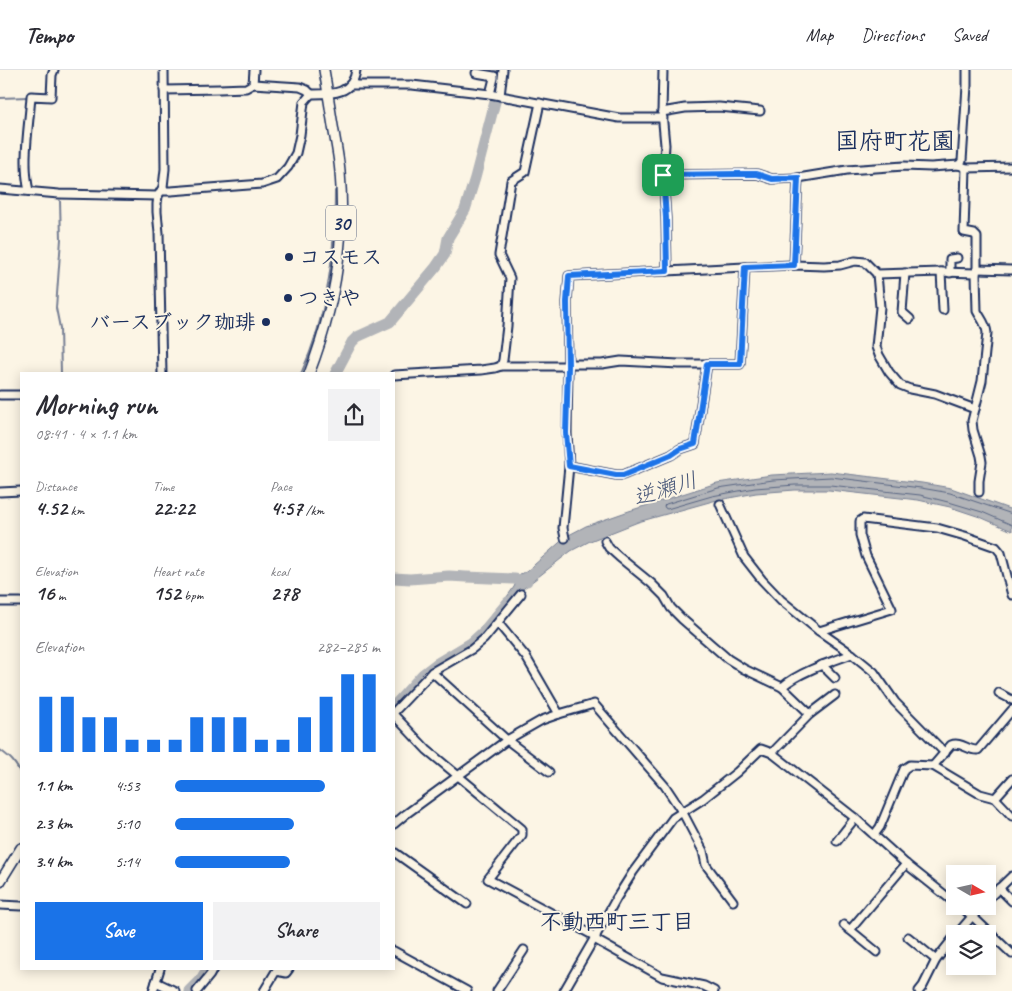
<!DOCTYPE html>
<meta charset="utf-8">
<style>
:root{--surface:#fff;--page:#f2f2f3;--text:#2b2b33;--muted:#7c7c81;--line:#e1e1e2;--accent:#1a73e8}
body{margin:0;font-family:Caveat,"Klee One",sans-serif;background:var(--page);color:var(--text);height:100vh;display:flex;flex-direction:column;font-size:19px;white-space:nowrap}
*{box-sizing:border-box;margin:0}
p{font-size:16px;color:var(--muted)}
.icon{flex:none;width:28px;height:28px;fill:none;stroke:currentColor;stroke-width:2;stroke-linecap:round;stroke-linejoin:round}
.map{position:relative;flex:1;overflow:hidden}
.drawer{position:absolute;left:20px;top:302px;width:375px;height:598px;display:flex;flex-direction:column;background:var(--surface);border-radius:0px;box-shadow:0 2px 12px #0003}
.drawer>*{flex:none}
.needle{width:32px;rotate:99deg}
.buttons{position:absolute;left:946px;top:795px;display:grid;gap:10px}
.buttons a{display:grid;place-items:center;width:50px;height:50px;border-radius:0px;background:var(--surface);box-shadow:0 2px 12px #0003;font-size:25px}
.pin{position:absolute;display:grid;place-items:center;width:42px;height:42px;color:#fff;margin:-21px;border-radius:10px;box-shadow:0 2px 8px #0006}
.round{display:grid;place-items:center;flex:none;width:52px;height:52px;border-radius:0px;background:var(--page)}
.overview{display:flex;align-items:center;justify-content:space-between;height:85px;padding:0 15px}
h1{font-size:28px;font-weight:700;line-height:38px}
.figures{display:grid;grid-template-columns:repeat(3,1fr);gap:8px;height:85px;padding:5px 15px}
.figures div{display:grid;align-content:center}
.figures b{font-size:21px;font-weight:700}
.figures small{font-size:14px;font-weight:400}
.figures p{font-size:14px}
.chart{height:140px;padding:10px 15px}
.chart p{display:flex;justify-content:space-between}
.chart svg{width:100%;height:90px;margin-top:5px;stroke:var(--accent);stroke-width:6}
.button{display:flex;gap:10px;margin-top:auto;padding:10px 15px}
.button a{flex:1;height:58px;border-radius:0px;background:var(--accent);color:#fff;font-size:20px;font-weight:700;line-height:58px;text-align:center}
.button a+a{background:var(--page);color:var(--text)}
ul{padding:0 15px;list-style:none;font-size:16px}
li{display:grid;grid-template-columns:80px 60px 1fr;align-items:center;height:38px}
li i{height:12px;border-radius:6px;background:var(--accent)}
header{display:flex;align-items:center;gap:30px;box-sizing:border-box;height:70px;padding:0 25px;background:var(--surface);border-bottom:1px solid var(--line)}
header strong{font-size:24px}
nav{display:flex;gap:28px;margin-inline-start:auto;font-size:18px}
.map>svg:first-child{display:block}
</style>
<header>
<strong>Tempo</strong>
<nav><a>Map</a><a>Directions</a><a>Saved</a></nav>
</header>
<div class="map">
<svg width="1012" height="921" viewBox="0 0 1012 921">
<rect width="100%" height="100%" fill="#fcf5e5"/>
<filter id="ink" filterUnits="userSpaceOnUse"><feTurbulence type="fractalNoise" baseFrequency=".02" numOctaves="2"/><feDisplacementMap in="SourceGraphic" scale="10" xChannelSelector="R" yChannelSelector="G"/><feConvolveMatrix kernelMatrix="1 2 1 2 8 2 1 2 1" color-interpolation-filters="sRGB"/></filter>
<g filter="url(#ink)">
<path fill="#b2b4b8" stroke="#767f94" d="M831,402L922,413L951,418L1012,440V461L980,447L950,437L918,430L829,420H795L756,423L713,431L638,452L590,471L571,481L519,522L484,559L514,517L520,504L526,502L567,466L586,456L629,441L717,413L772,405Z"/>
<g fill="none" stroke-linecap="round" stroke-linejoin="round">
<path stroke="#576482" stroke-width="1" d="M1012,444L950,423L921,418L831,407L773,410L718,418L666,434L664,436L665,438L667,439L712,426L755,418L795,415H830L920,425L952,433L982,442L1012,455"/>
<g stroke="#767f94" stroke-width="2">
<path d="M0,28L28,27"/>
<path d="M60,131L61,169L56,238L60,258L61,304"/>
<path d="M301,304C328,245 335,184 335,121"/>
<path d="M0,680C11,688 15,692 21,704"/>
</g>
<g stroke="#b2b4b8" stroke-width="11">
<path d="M335,304L352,272L357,267L390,252L436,197L445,184L448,168L465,140L475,108L496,28L500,0"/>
<path d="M394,508L410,509L449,506L466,507L514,509L527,511"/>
<path d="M394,636L423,604L436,594L471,573L483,562L508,532"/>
<path d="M189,921L201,909L207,899"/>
</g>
<g stroke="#1b2f5e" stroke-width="11">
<g id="minor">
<path d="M663,0L662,42L665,75L663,105L666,148L667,201"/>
<path d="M476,3L494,6V8L490,24"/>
<path d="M253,14L300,17L307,20L311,24"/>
<path d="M350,15H412L490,24L619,48H663"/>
<path d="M164,20L219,19L246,18L253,14L254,0"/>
<path d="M500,26L503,0"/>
<path d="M662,42L685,38L719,37L760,41"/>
<path d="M959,95L962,91L967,16V0"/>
<path d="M966,98L964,162L974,164L977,167V199L976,203L977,241C981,249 986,253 987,263L982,311L972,351L973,360L981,386L982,392L979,411V422"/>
<path d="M663,105L757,104L772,109L798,108L847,100L904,96L931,97L959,95L966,98L1012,97"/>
<path d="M0,119L59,124L158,126"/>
<path d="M29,121C22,91 29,57 31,26L51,27L52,5L54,0"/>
<path d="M161,121H171L262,114L277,109L288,97L296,83L300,65L304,32L311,24C331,24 353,25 356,0"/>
<path d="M794,195L798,108"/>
<path d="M977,199L1012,200"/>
<path d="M941,202L943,240"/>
<path d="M905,203L902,242L910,249"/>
<path d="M950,203V189L957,188"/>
<path d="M877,204L880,237L876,277L879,285L889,302L900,315L910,319L935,324L975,339"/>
<path d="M501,296H565L568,294H602L621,291L679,294H740L745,197"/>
<path d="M162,304L159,163L157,142V134L158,126L163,117L165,99L164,0"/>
<path d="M394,305L481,300L495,298L501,296L503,290L507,256L510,208L499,185L511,111L525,102L540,33"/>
<path d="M0,325H21"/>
<path d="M569,396L616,405H623L671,385L680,379L695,374L707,294"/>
<path d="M0,422L21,421"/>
<path d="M720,434L744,487L762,510L781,530L819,561L852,584L874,602L895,632L945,683"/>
<path d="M565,468L563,458L569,396L567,363L568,297L567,232L569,206L745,197L794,195L824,196L840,195L855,191L865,192L877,204L941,202L976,203"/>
<path d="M605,471L609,478L619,487L651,513L664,526L671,538L682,549L728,589L744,599L782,617L810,644"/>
<path d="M0,532H21"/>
<path d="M498,553L526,587L559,644"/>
<path d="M819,561L892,539L866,486L860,465V451L863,449L937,458L965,466L996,477L1001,483L1012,525"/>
<path d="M822,595L835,608"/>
<path d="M432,602L507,670L549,702"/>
<path d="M782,617C799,602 830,592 852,584"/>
<path d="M999,623L1012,630"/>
<path d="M394,642L432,602L472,579L484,569L521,524"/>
<path d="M394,645L427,680L522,759V765L488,809L596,867"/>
<path d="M772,683L810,644L835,625"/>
<path d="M933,696L951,675C961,671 968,681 978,680L1012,640"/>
<path d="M995,728L1012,709"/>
<path d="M394,754L406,744L507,670L542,650L559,644L594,634L665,716L683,743L703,781L706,795L733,831"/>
<path d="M874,765L880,757L904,699L910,695L933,696L980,724L995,728L1012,746"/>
<path d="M837,771L855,748"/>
<path d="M394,782L467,834"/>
<path d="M999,818L1012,831"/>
<path d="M988,829L1012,806"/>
<path d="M0,835L21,836"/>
<path d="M960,836L972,846L1012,884"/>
<path d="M844,855L877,882"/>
<path d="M850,860L906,794"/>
<path d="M957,864L981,836"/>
<path d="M908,867L936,890"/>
<path d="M594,869L662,907L704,916L714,921"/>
<path d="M394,881L467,921"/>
<path d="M156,912L175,921"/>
<path d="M153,921L160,899"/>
<path d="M197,921L210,905L213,899"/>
<path d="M264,921L276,901L286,903L289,899"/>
<path d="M497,921L524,880"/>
<path d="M564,921L594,869L616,829L633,802L673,748L703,729L737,702L761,679L772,683L855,748L874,765L906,794L955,833"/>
<path d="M919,921L923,916L936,890L955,866"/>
</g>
</g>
<g stroke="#1b2f5e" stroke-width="12">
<g id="major">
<path d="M309,304C334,240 346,171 340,102C339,90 337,79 335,68C331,45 328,23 324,0"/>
<path d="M0,812L21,778"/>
</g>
</g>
<use href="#minor" stroke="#fcf5e5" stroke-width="7"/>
<use href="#major" stroke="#fcf5e5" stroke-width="9"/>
</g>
</g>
<g fill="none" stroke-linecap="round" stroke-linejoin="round" filter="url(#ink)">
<g stroke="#fff" stroke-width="10">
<path id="route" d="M737,104H757L772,109L798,108L794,195L745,197L740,294H707L695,374L680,379L671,385L623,405H616L569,396L566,363L568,297L567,232L569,206L667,201L666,148L663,105Z"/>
</g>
<use href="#route" stroke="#1a73e8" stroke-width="6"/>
</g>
<g fill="#1b2f5e" stroke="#fcf5e5" stroke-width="2">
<circle cx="289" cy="187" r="5"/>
<circle cx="288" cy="228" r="5"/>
<circle cx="266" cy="252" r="5"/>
</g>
<g text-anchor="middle" stroke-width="4" stroke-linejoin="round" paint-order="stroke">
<rect fill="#fcf5e5" stroke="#5e6a86" stroke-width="1" x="326" y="135.5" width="30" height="35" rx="4"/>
<g font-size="20" font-weight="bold" fill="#1b2f5e">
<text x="341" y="160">30</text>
</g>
<g font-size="21" font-weight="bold" fill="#1b2f5e" stroke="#fcf5e5" text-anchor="start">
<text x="299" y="194">コスモス</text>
<text x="298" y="235">つきや</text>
<text x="256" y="259" text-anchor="end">バースブック珈琲</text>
</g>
<g font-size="22" font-style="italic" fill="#485779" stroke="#fcf5e5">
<text transform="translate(665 418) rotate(-17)" y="8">逆瀬川</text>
</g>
<g font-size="22" font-weight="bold" fill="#1b2f5e" stroke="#fcf5e5">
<text x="617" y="859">不動西町三丁目</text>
</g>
<g font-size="24" font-weight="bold" fill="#1b2f5e" stroke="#fcf5e5">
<text x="895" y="79">国府町花園</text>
</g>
</g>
</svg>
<div class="buttons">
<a><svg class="needle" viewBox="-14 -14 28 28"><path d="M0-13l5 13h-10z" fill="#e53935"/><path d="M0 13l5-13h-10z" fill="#7c7c81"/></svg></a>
<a><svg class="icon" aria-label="layers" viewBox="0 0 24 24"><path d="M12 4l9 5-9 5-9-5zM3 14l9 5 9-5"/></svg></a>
</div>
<div class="pin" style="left:663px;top:105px;background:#1e9e55"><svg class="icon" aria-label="arrive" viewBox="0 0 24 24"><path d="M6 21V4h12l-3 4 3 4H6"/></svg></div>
<section class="drawer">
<div class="overview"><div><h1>Morning run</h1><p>08:41 · 4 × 1.1 km</p></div><a class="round"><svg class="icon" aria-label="share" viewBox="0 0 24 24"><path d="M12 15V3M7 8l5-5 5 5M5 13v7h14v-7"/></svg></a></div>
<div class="figures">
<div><p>Distance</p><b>4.52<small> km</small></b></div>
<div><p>Time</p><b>22:22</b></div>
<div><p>Pace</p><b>4:57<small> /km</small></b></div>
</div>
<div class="figures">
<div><p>Elevation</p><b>16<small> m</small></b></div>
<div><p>Heart rate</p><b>152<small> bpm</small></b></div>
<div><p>kcal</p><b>278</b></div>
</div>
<div class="chart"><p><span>Elevation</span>282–285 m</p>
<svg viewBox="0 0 160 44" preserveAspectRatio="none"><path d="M5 44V17M15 44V17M25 44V27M35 44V27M45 44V38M55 44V38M65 44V38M75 44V27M85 44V27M95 44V27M105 44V38M115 44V38M125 44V27M135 44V17M145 44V6M155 44V6"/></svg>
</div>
<ul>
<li><b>1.1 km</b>4:53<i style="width:73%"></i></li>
<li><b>2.3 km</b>5:10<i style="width:58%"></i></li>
<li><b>3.4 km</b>5:14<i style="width:56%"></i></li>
</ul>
<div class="button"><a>Save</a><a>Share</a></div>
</section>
</div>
